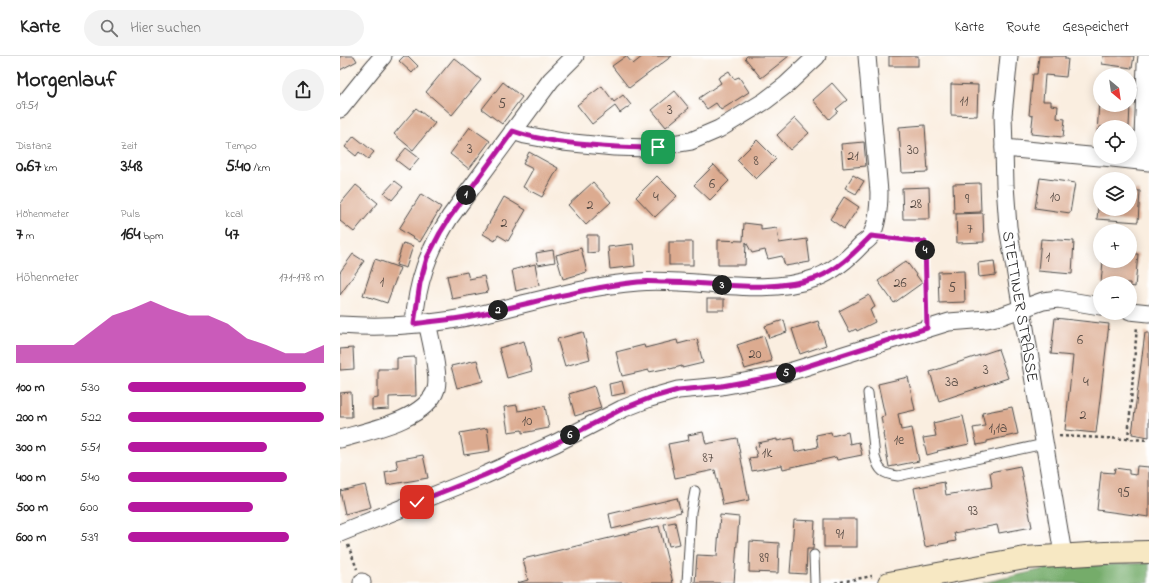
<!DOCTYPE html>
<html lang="de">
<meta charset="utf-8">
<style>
:root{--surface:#fff;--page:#f2f2f2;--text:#222;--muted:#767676;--line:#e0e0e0;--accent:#b5179e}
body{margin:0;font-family:"Indie Flower",sans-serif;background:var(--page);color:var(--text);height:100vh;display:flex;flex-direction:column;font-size:15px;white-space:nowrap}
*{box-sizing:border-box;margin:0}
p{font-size:13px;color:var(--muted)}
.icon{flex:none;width:22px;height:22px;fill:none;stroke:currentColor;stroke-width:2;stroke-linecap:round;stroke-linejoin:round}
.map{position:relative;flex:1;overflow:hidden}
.drawer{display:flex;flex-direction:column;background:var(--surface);width:340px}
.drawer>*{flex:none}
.needle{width:26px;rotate:151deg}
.fabs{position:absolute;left:753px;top:12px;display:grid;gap:8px}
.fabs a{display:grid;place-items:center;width:44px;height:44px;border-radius:50%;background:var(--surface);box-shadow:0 2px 10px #0003;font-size:20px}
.pin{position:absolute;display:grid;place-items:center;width:34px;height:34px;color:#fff;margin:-17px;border-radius:8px;box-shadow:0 2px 6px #0006}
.km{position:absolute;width:20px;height:20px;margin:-10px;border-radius:50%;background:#222;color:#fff;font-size:11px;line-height:20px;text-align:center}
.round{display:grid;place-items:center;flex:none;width:42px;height:42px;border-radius:21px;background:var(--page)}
.head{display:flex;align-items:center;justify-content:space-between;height:68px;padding:0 16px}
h1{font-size:22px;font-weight:700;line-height:30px}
.stats{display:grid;grid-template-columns:repeat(3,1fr);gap:6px;height:68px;padding:4px 16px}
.stats div{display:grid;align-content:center}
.stats b{font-size:17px;font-weight:700}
.stats small{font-size:11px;font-weight:400}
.stats p{font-size:11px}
.chart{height:112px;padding:8px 16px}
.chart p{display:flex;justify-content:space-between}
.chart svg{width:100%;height:72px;margin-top:4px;fill:var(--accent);opacity:.7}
ul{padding:0 16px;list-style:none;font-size:13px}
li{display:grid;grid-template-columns:64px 48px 1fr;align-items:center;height:30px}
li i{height:10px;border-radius:5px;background:var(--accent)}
header{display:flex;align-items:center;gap:24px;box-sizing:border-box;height:56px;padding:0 20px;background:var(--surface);border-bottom:1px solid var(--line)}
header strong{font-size:19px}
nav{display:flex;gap:22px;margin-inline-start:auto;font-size:14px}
.search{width:280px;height:36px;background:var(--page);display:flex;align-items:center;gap:10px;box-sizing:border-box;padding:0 14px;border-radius:22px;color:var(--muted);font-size:15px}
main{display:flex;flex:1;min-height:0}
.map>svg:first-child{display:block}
</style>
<header>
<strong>Karte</strong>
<div class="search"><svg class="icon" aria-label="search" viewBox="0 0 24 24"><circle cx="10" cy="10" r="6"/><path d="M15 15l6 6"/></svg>Hier suchen</div>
<nav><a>Karte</a><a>Route</a><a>Gespeichert</a></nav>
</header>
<main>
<section class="drawer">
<div class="head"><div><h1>Morgenlauf</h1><p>09:51</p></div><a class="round"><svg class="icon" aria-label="share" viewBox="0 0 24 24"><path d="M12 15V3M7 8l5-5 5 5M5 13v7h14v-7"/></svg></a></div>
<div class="stats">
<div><p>Distanz</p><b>0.67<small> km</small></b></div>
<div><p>Zeit</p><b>3:48</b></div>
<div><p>Tempo</p><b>5:40<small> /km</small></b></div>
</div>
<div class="stats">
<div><p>Höhenmeter</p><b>7<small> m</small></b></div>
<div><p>Puls</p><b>164<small> bpm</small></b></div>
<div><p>kcal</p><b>47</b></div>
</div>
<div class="chart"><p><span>Höhenmeter</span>171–178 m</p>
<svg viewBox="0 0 160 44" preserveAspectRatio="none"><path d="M0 44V33L10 33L20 33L30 33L40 24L50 15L60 11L70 6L80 11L90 15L100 15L110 20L120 29L130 33L140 38L150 38L160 33V44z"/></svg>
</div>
<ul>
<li><b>100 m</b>5:30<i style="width:91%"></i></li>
<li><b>200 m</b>5:22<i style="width:100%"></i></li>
<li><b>300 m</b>5:51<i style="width:71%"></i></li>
<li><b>400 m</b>5:40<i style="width:81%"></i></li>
<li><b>500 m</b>6:00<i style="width:64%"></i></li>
<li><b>600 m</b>5:39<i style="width:82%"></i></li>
</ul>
</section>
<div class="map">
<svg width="809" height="527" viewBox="0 0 809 527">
<rect width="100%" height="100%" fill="#fff"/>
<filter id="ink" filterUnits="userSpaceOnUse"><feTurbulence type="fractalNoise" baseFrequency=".025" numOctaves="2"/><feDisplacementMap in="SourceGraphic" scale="8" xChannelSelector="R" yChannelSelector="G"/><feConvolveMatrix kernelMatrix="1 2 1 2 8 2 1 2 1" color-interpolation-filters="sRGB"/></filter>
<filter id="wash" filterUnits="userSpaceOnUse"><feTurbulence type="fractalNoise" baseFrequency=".012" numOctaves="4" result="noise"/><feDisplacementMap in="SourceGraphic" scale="16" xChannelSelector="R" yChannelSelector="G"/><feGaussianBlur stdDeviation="0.9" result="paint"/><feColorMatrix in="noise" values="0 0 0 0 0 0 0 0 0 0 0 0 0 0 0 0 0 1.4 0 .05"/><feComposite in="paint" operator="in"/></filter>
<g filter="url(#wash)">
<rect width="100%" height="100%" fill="#faeee0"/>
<path fill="#74ac6a" stroke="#506c4a" d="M809,507V527H643L713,511Z"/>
<g id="blocks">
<g fill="#dcab90">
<path d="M0,0H14L17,5L0,14Z"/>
<path d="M64,0H68L78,10L72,17L59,5Z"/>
<path d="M286,0L293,8L303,0H332L289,32L272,10Z"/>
<path d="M407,0H449L421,22L405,2Z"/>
<rect x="549" y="0" width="29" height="10"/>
<path d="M699,0H725V3H728L726,21L705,19L703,45H711V49L718,50L717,62L725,63L723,81L691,78L693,60L689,59L693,18H697Z"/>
<path d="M763,0H794L792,12L762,8Z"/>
<path d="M114,2L141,24L112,59L86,36Z"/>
<path d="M389,15L394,23L399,21L409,36L381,54L376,47L367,53L359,42L381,27L378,22Z"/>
<path d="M163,26L182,41L162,68L142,53Z"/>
<path d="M492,27L507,44L496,53L498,55L489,63L473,44Z"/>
<path d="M611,28L638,29L637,60L611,59Z"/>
<path d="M262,30L274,46L283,39L291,49L280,57L275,50L252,68L237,49Z"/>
<path d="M335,35L349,52L326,71L312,54Z"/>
<path d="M759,44H760V49H790L789,71H760V79H757Z"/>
<path d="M76,52L95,67L73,94L54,78Z"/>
<path d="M455,62L469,77L450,94L437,79Z"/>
<path d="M585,69L588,116L562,117L559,71Z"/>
<path d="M130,71L150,85L129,113L110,98Z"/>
<path d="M14,80L34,96L28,103L19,96L16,100L5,91Z"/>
<path d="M417,84L436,103L416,123L397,104Z"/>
<path d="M524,86L526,110L503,112L501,88Z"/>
<path d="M66,92L79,102L69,114L56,104Z"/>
<path d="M189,96L218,112L202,141L183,131L193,113L183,108Z"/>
<path d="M374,109L389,125L370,144L354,129Z"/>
<path d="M513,119L524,125L516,138L505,132Z"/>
<path d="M317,120L337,140L315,161L296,141Z"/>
<path d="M700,122L735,127L730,157L695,152Z"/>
<path d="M55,125L63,131L52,144L44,137Z"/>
<path d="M253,126L271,146L246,169L228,149Z"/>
<path d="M640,127L641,156L614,157L613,128Z"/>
<path d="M16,129L38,147L14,176L0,165V148Z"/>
<path d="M589,131L590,163H563L562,132Z"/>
<path d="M790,134L800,135L798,166L757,163L759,142H760V153H790Z"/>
<path d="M81,138L101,151L80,186L59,173Z"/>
<path d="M164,141L186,154L168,185L158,179L155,185L143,178Z"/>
<path d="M504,141L519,151L504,173L490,163Z"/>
<path d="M643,157L644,186L617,187L616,158Z"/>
<path d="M404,167L421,169V174L437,172L439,187L467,183L470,206L445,210L442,200L428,203L425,194L412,197L406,186L405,209H378V184L403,185Z"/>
<path d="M247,179H258V196L247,197Z"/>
<path d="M701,183L734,185L732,218L698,215Z"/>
<rect x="329" y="186" width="24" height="23"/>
<path d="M63,187L73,190L66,212L56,209Z"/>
<path d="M293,188L295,210L270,213L268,191Z"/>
<path d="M241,192L247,216L223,223L216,199Z"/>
<path d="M213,194L215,206L198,209L196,197Z"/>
<path d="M13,198L24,205L0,239V216Z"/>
<path d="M790,198H798L795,231L790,230V227H761L763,205H790Z"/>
<path d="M35,203L60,212L47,247L23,239Z"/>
<path d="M566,205L582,227L554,247L538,225Z"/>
<path d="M654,205L656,219L639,221L638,207Z"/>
<path d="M195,208L199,229L176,235L172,214Z"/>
<path d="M624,215L625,246L599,247L598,216Z"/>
<path d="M127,216L129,223L144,220L148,236L112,243L107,220Z"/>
<path d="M529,239L535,251L530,254L535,266L517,275L516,273L510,276L499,255Z"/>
<rect x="367" y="243" width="17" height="11"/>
<path d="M715,262L769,268L756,377L725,374L733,300L711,298Z"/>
<path d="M444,264L447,276L429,282L425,270Z"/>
<path d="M478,265L486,289L460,298L452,273Z"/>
<path d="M243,276L250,303L225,310L217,283Z"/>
<path d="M805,277H809V381L792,378Z"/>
<path d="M424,280L432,305L405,313L397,289Z"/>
<path d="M357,283L363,307L342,312V310L330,313L329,312L309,316V314L282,320L276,296L304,289L305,292L337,284L338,288Z"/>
<path d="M184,285L192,315L167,322L159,292Z"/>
<path d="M13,292L14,313L0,314V293Z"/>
<path d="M658,293L668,322L599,345L590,316Z"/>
<path d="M75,301L76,340L49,341V353L32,354V343L38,342V313H57V302Z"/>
<path d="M137,304L143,325L117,332L111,310Z"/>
<path d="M568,321L575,354L558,358L561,374L572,372L579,405L549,411L543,378H544L541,361L545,360L538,328Z"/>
<path d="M282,325L285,337L271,340L269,328Z"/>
<path d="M254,330L261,352L235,360L229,338Z"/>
<path d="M11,336L12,361H0V337Z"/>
<path d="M177,349L178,355L205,350L209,372L182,377V374L168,376L164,351Z"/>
<path d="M672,351L678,378L647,385V387L637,389L633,372L645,370L642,357Z"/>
<path d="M623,360L629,388L597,395L598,396L587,399L583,382L596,380L593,367Z"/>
<path d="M147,372L150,395L124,399L120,377Z"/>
<path d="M363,376L366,388L397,382L409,444L383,449L375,414L335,422L328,388L349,384L348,379Z"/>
<path d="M491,376L492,380L508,376L510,388L519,386L522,399L497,404L496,401L443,413L442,409L412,415L409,402L417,401L415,391L419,390L418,387L437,383V385L453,382L455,396L478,391L476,379Z"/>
<path d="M83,399L88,422L47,429L45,416L58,413L56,404Z"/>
<path d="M680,410L692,471L659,477L657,469L614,477L616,485L585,491L574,432L604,426L606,439L652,431L650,416Z"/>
<path d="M797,410L809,411V461L757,454L761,416L774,417L775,412L789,414V418L796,419Z"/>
<path d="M25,429L31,451L5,458L0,435Z"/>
<path d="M337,442L341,456L272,473L269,458Z"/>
<path d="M380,459L399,461L394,527H355L357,499L377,500Z"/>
<rect x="484" y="463" width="33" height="28"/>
<path d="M454,464L475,465L473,493H467L466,518L450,517Z"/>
<path d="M335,466L340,488L329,490L324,468Z"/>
<path d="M319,470L333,527H177L188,524L183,503Z"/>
<path d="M410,485L439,487L438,517L409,516Z"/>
</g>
</g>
</g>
<g filter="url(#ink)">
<use href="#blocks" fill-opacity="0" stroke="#4a4846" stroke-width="1"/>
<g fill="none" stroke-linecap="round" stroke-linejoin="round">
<g stroke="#4a4846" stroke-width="11">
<g id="lane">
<path d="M528,337L535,401C539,415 543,418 558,420L704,388"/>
<path d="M474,499L475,527"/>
<path d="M347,527L351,456L355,435"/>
</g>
</g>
<g stroke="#4a4846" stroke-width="19">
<g id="street">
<path id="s1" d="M669,0L663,59L665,129L668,171L723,498"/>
<path d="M0,53L32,13L43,0"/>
<path d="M173,75L185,79L223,86L274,91L308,92L351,85L379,73L425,45L446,29L477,0"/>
<path d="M664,92L760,101"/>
<path d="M763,101L809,106"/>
<path d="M802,104L806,9L807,0"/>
<path d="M790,255L809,257"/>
<path d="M74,267C77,226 88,195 110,161L211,24L235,0"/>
<path d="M0,269C44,272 90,269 133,260C188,248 242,230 298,226C357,221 419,242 476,222C494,215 509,202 522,188C525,186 529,183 531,180C538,167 539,150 539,136L527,0"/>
<path d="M0,383C27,375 86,364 96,333C100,318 90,282 87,266"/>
<path d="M0,477L145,419L216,387L282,353L310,342L338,334L382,330L436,320L609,266L647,263L661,260L703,245L718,243L760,250"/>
<path d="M22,526V527"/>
</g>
</g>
<g stroke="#4a4846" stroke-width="24">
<path id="secondary" d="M549,527L685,502L765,497L809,496"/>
</g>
<g stroke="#4a4846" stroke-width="2.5" stroke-dasharray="3 3" stroke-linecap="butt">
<path d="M547,182L585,186L587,257"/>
<path d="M719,380L809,384"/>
<path d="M788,383L797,270"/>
<path d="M8,489L17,513"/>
<path d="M495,527L532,520"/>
</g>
<use href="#lane" stroke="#fff" stroke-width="9"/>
<use href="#street" stroke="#fff" stroke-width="17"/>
<use href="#secondary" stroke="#f7e8c3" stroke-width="22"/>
</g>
</g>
<g fill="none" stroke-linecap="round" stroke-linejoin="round" filter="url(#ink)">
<g stroke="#fff" stroke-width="8">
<path id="route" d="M77,446L145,419L216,387L282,353L310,342L338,334L382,330L436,320L587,272L585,186L531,180C515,196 498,214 476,222C427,238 375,226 325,226C316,226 306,225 298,226C241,232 187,249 131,260C112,264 93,265 74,268L80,227L87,202L100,177L110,161L173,75C198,84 224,87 250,89C273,91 296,93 318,91"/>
</g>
<use href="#route" stroke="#b5179e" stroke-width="5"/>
</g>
<g text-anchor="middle" stroke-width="3.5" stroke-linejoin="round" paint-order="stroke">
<g font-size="14" fill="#574b44">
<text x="624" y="49">11</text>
<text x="162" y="52">5</text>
<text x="330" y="58">3</text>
<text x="130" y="97">3</text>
<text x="573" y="98">30</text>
<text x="513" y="104">21</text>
<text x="416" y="109">8</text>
<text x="372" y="132">6</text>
<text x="316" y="145">4</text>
<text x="715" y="145">10</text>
<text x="627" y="147">9</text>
<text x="576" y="152">28</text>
<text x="250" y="153">2</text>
<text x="164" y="171">2</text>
<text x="630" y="177">7</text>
<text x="708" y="205">1</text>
<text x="42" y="230">1</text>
<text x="560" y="231">26</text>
<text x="612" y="236">5</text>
<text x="740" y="288">6</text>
<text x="415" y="302">20</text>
<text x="646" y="318">3</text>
<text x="612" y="330">3a</text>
<text x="746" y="330">4</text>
<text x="743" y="363">2</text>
<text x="187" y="369">10</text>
<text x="658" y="376">1,1a</text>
<text x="559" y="388">1e</text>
<text x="427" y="401">1k</text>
<text x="368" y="406">87</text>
<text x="784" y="441">95</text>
<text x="633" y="459">93</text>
<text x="500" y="482">91</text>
<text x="424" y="506">89</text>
</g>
<g font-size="16" fill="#2b2b2b" stroke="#fff">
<text dy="6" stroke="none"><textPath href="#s1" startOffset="252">STETTINER STRASSE</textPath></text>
</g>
</g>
</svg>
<div class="fabs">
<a><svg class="needle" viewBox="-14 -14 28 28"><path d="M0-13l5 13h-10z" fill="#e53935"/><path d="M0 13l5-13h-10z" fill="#767676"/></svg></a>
<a><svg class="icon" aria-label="locate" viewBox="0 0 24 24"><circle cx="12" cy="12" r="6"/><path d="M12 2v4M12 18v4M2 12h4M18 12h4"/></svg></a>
<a><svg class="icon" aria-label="layers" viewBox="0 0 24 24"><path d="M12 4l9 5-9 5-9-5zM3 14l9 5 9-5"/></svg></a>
<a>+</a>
<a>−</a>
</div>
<div class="pin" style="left:318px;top:91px;background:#1e9e55"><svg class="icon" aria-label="arrive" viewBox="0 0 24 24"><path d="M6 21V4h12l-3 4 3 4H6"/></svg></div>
<div class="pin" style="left:77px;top:446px;background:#d93025"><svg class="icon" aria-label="check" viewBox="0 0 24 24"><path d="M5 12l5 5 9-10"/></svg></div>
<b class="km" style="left:126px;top:139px">1</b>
<b class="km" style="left:158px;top:254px">2</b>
<b class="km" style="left:382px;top:229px">3</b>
<b class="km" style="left:585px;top:194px">4</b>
<b class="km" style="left:446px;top:317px">5</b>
<b class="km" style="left:230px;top:379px">6</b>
</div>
</main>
